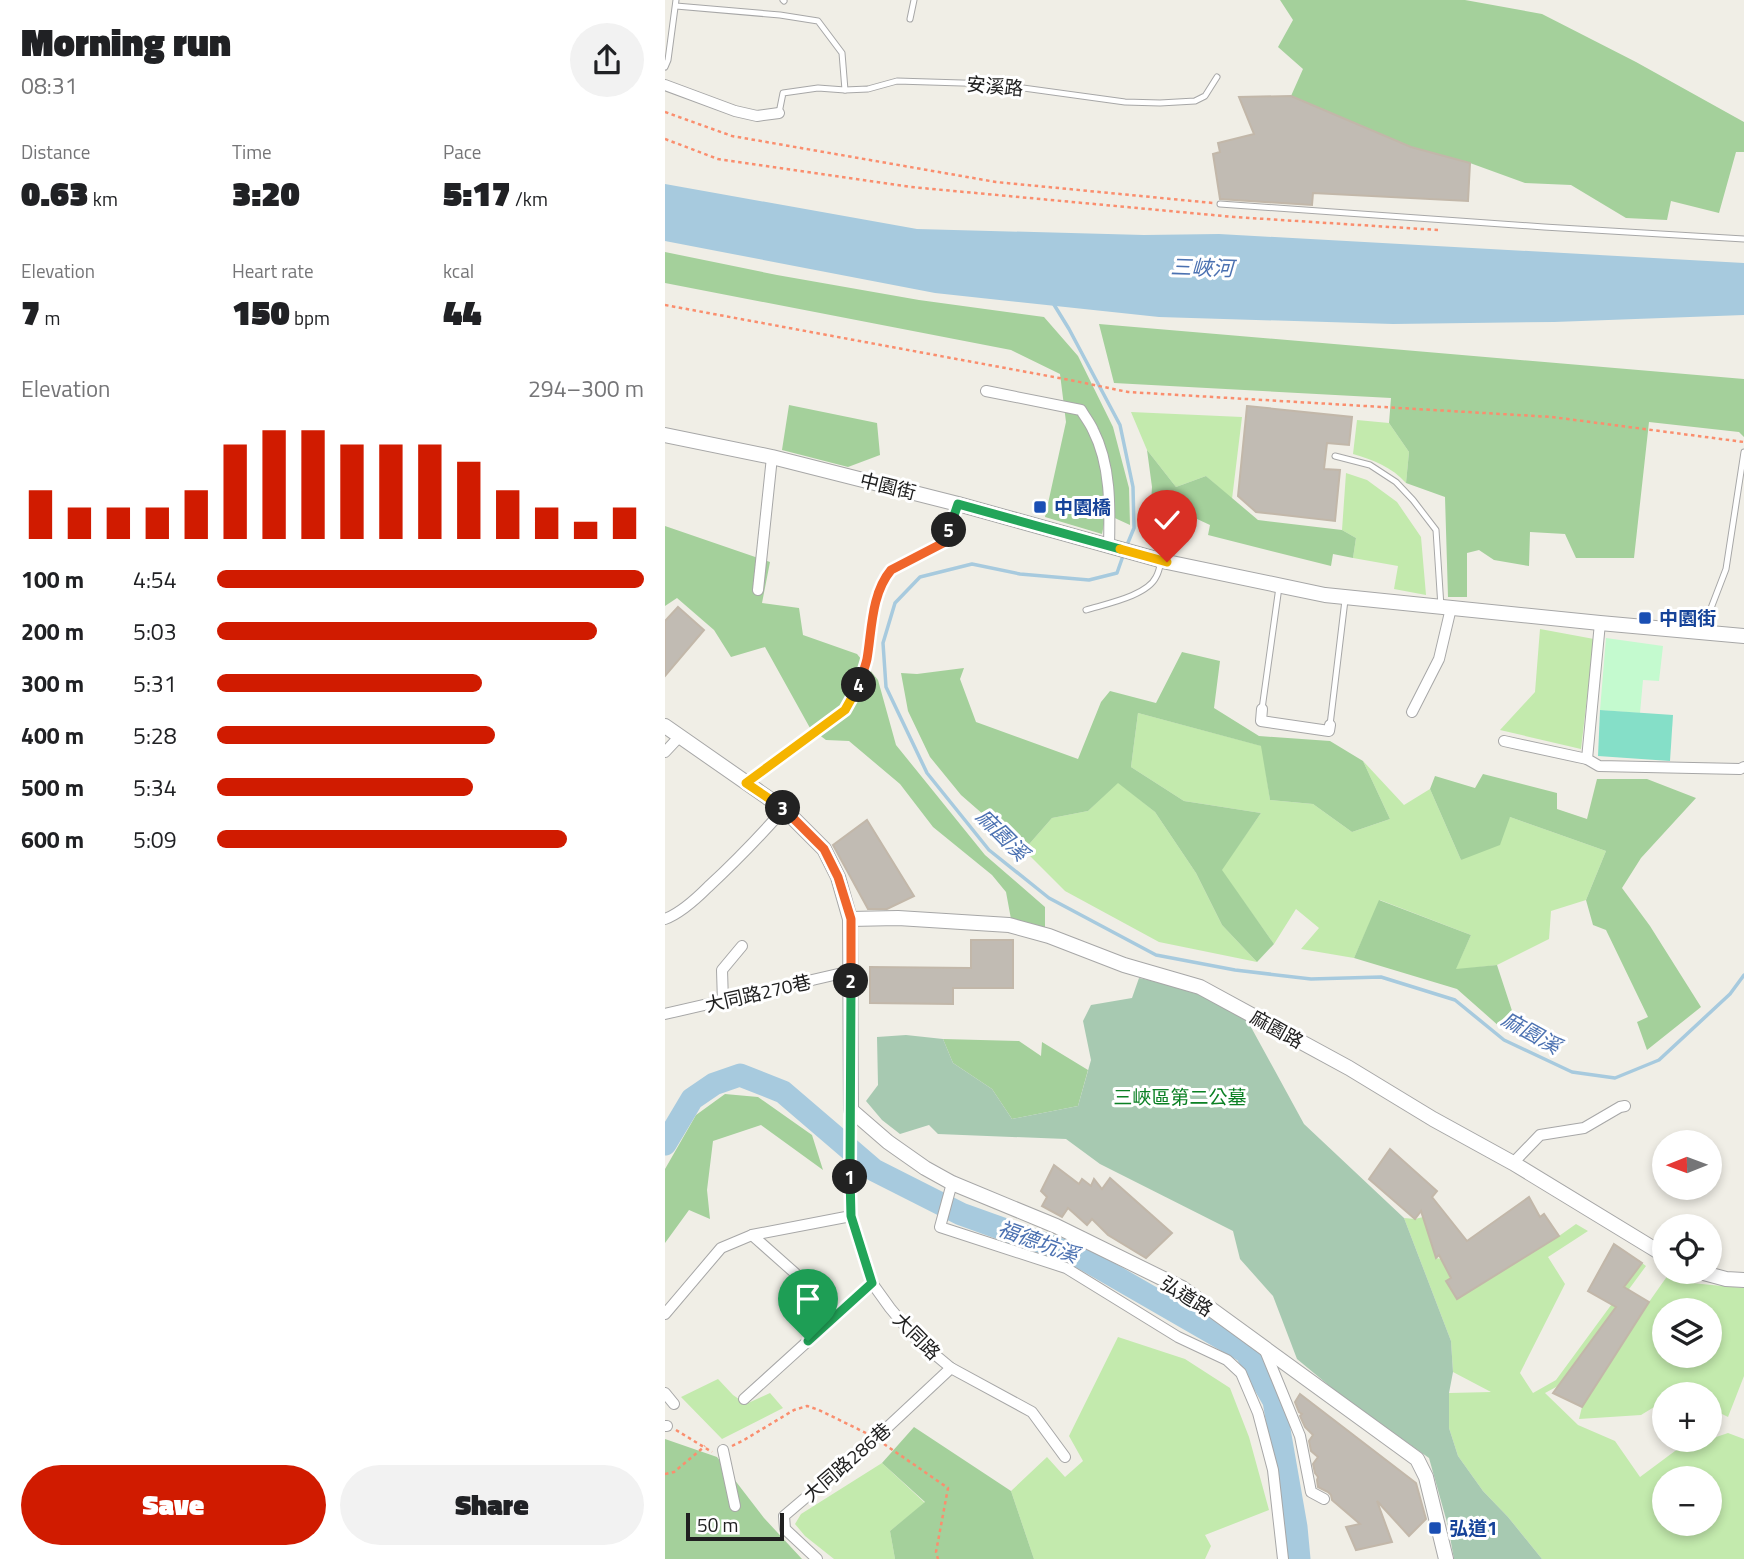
<!DOCTYPE html>
<meta charset="utf-8">
<style>
:root{--surface:#fff;--page:#f2f2f2;--text:#202124;--muted:#757577;--accent:#d01b00}
body{margin:0;font-family:"Titillium Web","Noto Sans TC",sans-serif;background:var(--page);color:var(--text);height:100vh;display:flex;flex-direction:column;font-size:26px;white-space:nowrap}
*{box-sizing:border-box;margin:0}
p{font-size:23px;color:var(--muted)}
.icon{flex:none;width:38px;height:38px;fill:none;stroke:currentColor;stroke-width:2;stroke-linecap:round;stroke-linejoin:round}
.map{position:relative;flex:1;overflow:hidden}
.sheet{display:flex;flex-direction:column;background:var(--surface);width:665px}
.sheet>*{flex:none}
.needle{width:46px;rotate:269deg}
.fabs{position:absolute;left:987px;top:1130px;display:grid;gap:14px}
.fabs a{display:grid;place-items:center;width:70px;height:70px;border-radius:50%;background:var(--surface);box-shadow:0 4px 10px #0003;font-size:35px}
.scale{position:absolute;left:21px;bottom:18px;width:98px;box-sizing:border-box;padding-left:7px;border:4px solid #202020;border-top:0;font-size:19px;line-height:24px;white-space:nowrap;color:#202020;-webkit-text-stroke:5px #fff;paint-order:stroke}
.pin{position:absolute;display:grid;place-items:center;width:60px;height:60px;color:#fff;margin:-72px -30px;border-radius:50% 50% 50% 0;rotate:-45deg;box-shadow:0 0 7px #0007}
.pin .icon{rotate:45deg}
.km{position:absolute;width:35px;height:35px;margin:-18px;border-radius:50%;background:#222;color:#fff;font-size:19px;line-height:35px;text-align:center}
.round{display:grid;place-items:center;flex:none;width:74px;height:74px;border-radius:37px;background:var(--page)}
.overview{display:flex;align-items:center;justify-content:space-between;height:119px;padding:0 21px}
h1{font-size:38px;font-weight:800;line-height:52px}
.figures{display:grid;grid-template-columns:repeat(3,1fr);gap:10px;height:119px;padding:7px 21px}
.figures div{display:grid;align-content:center}
.figures b{font-size:35px;font-weight:800}
.figures small{font-size:19px;font-weight:400}
.figures p{font-size:19px}
.chart{height:196px;padding:14px 21px}
.chart p{display:flex;justify-content:space-between}
.chart svg{width:100%;height:126px;margin-top:7px;stroke:var(--accent);stroke-width:6}
.action{display:flex;gap:14px;margin-top:auto;padding:14px 21px}
.action a{flex:1;height:80px;border-radius:42px;background:var(--accent);color:#fff;font-size:28px;font-weight:800;line-height:80px;text-align:center}
.action a+a{background:var(--page);color:var(--text)}
ul{padding:0 21px;list-style:none;font-size:23px}
li{display:grid;grid-template-columns:112px 84px 1fr;align-items:center;height:52px}
li i{height:18px;border-radius:9px;background:var(--accent)}
main{display:flex;flex:1;min-height:0}
.map>svg:first-child{display:block}
</style>
<main>
<section class="sheet">
<div class="overview"><div><h1>Morning run</h1><p>08:31</p></div><a class="round"><svg class="icon" aria-label="share" viewBox="0 0 24 24"><path d="M12 15V3M7 8l5-5 5 5M5 13v7h14v-7"/></svg></a></div>
<div class="figures">
<div><p>Distance</p><b>0.63<small> km</small></b></div>
<div><p>Time</p><b>3:20</b></div>
<div><p>Pace</p><b>5:17<small> /km</small></b></div>
</div>
<div class="figures">
<div><p>Elevation</p><b>7<small> m</small></b></div>
<div><p>Heart rate</p><b>150<small> bpm</small></b></div>
<div><p>kcal</p><b>44</b></div>
</div>
<div class="chart"><p><span>Elevation</span>294–300 m</p>
<svg viewBox="0 0 160 44" preserveAspectRatio="none"><path d="M5 44V27M15 44V33M25 44V33M35 44V33M45 44V27M55 44V11M65 44V6M75 44V6M85 44V11M95 44V11M105 44V11M115 44V17M125 44V27M135 44V33M145 44V38M155 44V33"/></svg>
</div>
<ul>
<li><b>100 m</b>4:54<i style="width:100%"></i></li>
<li><b>200 m</b>5:03<i style="width:89%"></i></li>
<li><b>300 m</b>5:31<i style="width:62%"></i></li>
<li><b>400 m</b>5:28<i style="width:65%"></i></li>
<li><b>500 m</b>5:34<i style="width:60%"></i></li>
<li><b>600 m</b>5:09<i style="width:82%"></i></li>
</ul>
<div class="action"><a>Save</a><a>Share</a></div>
</section>
<div class="map">
<svg width="1079" height="1559" viewBox="0 0 1079 1559">
<rect width="100%" height="100%" fill="#f0eee6"/>
<g fill="#c3eaad" fill-rule="evenodd">
<path d="M466,412L577,417L567,499L541,476L511,487L482,450Z"/>
<path d="M692,420L724,423L744,452L741,483C727,467 708,460 688,454Z"/>
<path d="M681,473L702,480L732,502L756,537L761,595L729,589L733,566L688,558L691,538L677,530Z"/>
<path d="M875,629L929,639L916,749L835,730L870,692Z"/>
<path d="M473,713L597,746L605,800L648,804L687,832L725,819L698,761L739,805L765,789L796,860L845,817L941,851L921,900L886,911L884,939L832,965L790,970L806,935L715,900L689,958L636,949L654,928L631,909L609,944L556,870L596,813L519,801L466,767Z"/>
<path d="M453,782L490,812L531,873L557,925L592,962L494,942L400,891L359,850L387,818L423,811Z"/>
<path d="M758,1217L771,1258L776,1259L786,1278L781,1282L894,1236L911,1224L923,1231L883,1257L900,1284L855,1373L868,1393L891,1380L977,1263L981,1266L893,1386L880,1393L913,1425L950,1441L975,1477L1010,1451L1063,1433L1079,1439V1559H877L843,1517L818,1491L793,1456L784,1428V1393L826,1392L788,1372L786,1341L739,1218L750,1219ZM999,1479H1045V1524H999Z"/>
<path d="M1003,1275L1026,1283L1079,1288V1376L1063,1417L1045,1408V1395H999V1401L976,1415L914,1419L917,1407L984,1302ZM999,1311H1045V1356H999Z"/>
<path d="M453,1337L520,1359L565,1388L584,1437L604,1510L540,1535L546,1546L540,1559H369L346,1491L382,1457L400,1477L418,1461L404,1436Z"/>
<path d="M53,1379L68,1395L81,1404L105,1393L118,1408L57,1439L16,1397Z"/>
<path d="M217,1463L260,1503L225,1531L230,1559H169L140,1536L130,1524L136,1514Z"/>
</g>
<g fill="#a4d09b">
<path d="M615,0H800L877,14L971,62L1079,122V152H1071L1054,213L1006,201L1002,220L961,218L906,185L860,183L805,163L746,147L626,96L638,69L613,47L628,20Z"/>
<path d="M0,252L112,275L254,300L379,317L413,356L448,427L464,488L465,525L441,514L437,534L380,517L401,422L395,374L346,350L0,283Z"/>
<path d="M434,324L1079,379V437L1074,432L984,422L969,558H911L900,534L865,532L864,566L829,560L814,550L802,553V597H783L780,497L741,483L744,452L724,423L726,398L449,383Z"/>
<path d="M124,405L212,423L215,455L183,467L117,450Z"/>
<path d="M482,450L511,487L541,476L593,520L677,530L691,538L688,558L668,554L666,566L543,535L545,525L517,512L501,536L484,530L487,487Z"/>
<path d="M0,526L105,562L97,603L134,608L138,635L192,654L213,680L231,745L320,855L380,907V929L346,919L341,892L327,875L268,827L235,784L184,741L161,740L145,728L100,647L66,657L49,630L12,598L0,606Z"/>
<path d="M517,652L555,661L549,708L594,736L665,741L698,761L725,819L687,832L648,804L605,800L596,746L473,713L466,767L519,801L596,813L557,870L609,944L592,962L557,925L531,873L490,812L453,783L423,811L387,818L359,850L296,795L265,757L243,711L236,673L252,674L299,668L295,679L311,722L413,759L436,702L445,691L491,703Z"/>
<path d="M818,774L892,793V809L922,819L932,779H982L1031,798L976,858L957,888L985,926L1036,1007L982,1050L972,1022L983,1017L941,930L928,925L921,900L941,851L845,817L835,845L796,860L765,789L770,776L810,788Z"/>
<path d="M714,900L806,935L791,969L832,965L852,1026L835,1027L792,989L689,958Z"/>
<path d="M278,1039L354,1041L376,1056L377,1042L423,1070L413,1106L347,1119L327,1089L288,1063Z"/>
<path d="M60,1094L93,1097L147,1135L158,1170L96,1125L48,1141L42,1190L45,1219L24,1210L0,1243V1169L31,1115Z"/>
<path d="M249,1427L346,1491L369,1559H230L225,1531L260,1502L217,1463Z"/>
<path d="M0,1439L52,1457L99,1518L137,1559H0Z"/>
</g>
<path fill="#a7c9b1" d="M474,978L519,987L581,1018L639,1124L739,1218L786,1341L788,1372L784,1393V1428L793,1456L818,1491L843,1517L877,1559H789L783,1526L764,1458L673,1393L632,1359L608,1296L575,1259L568,1231L435,1164L401,1139L273,1134L264,1125L235,1134L217,1120L201,1101L213,1085L212,1037L241,1035L278,1039L288,1063L327,1089L347,1119L413,1106L426,1060L418,1021L426,1005L467,998Z"/>
<path fill="#c4facf" d="M941,638L998,646L994,681L978,680L975,713L935,710Z"/>
<path fill="#85dfc8" d="M935,710L1008,715L1005,761L933,756Z"/>
<path fill="#a7cade" d="M0,184L252,229L479,235L554,234L1079,263V315L889,322L728,324L494,317L270,293L0,241Z"/>
<g fill="none" stroke-linecap="round" stroke-linejoin="round">
<g stroke="#a7cade" stroke-width="3.5">
<path d="M388,303L404,329L455,425L468,487L469,528L462,545"/>
<path d="M459,553L452,573L424,580L355,574L307,564L255,577L230,603L218,643L221,687L262,773L324,850L384,898L491,955L570,970L646,979L716,977L790,1000L839,1040L907,1072L950,1078L994,1060L1065,994L1079,975"/>
</g>
<path stroke="#a7cade" stroke-width="23" d="M0,1144L27,1099L49,1084L75,1075L118,1092L209,1170L296,1214L416,1257L581,1352L609,1401L631,1527L634,1559"/>
</g>
<g fill="#c1bbb3" stroke="#c2b7a9" stroke-width="2">
<path d="M626,96L746,147L805,163L803,201L648,193L647,205L555,199L548,154L555,152L553,143L589,134L574,97Z"/>
<path d="M582,406L687,417L684,445L662,443L659,469L675,470L670,521L591,512L573,496Z"/>
<path d="M13,607L39,630L0,676V621Z"/>
<path d="M202,820L249,896L222,909H203L168,845Z"/>
<path d="M306,940H348V988H288V1004L205,1003V967L306,968Z"/>
<path d="M725,1149L772,1191L767,1197L802,1241L864,1197L875,1217L879,1214L894,1236L792,1299L781,1281L786,1278L774,1255L771,1258L756,1211L750,1219L704,1179Z"/>
<path d="M389,1165L414,1184L417,1179L426,1186L429,1179L437,1189L445,1178L507,1233L481,1258L443,1235L427,1219L422,1225L403,1208L397,1217L377,1206L382,1197L376,1191Z"/>
<path d="M949,1244L977,1263L959,1287L984,1302L917,1407L888,1393L951,1307L923,1291Z"/>
<path d="M635,1394L751,1483L761,1519L744,1536L712,1501L727,1542L691,1550L681,1527L695,1524L667,1500L666,1495L663,1492L653,1487L652,1480L653,1477L650,1473L648,1464L653,1457L646,1451L644,1441L648,1435L640,1427L635,1416L637,1414L634,1412L630,1402Z"/>
</g>
<g fill="none" stroke-linecap="round" stroke-linejoin="round">
<g stroke="#a7a7a7" stroke-width="7">
<g id="service">
<path d="M118,0L119,1"/>
<path d="M11,6L115,15L153,21L177,53L180,90"/>
<path d="M245,19L249,0"/>
<path d="M0,67L3,60L11,0"/>
<path d="M114,113L118,93L153,88L180,90L203,89L232,81L329,84L460,102L495,103L530,101L540,96L552,77"/>
<path d="M555,204L879,227L1079,239"/>
<path d="M670,456L705,465L731,482L748,500L771,530L776,607"/>
<path d="M421,610C440,604 482,596 491,577C494,572 495,566 496,561"/>
<path d="M1038,629L1061,569L1079,452"/>
<path d="M597,709L614,587"/>
<path d="M665,725L680,600"/>
<path d="M83,781L180,710L193,688L201,661L211,602L220,577L226,570L280,542L292,507"/>
</g>
</g>
<g stroke="#a7a7a7" stroke-width="12">
<g id="minor">
<path d="M0,85L70,111L92,116L114,113"/>
<path d="M321,391L416,410C420,417 425,423 428,430C446,465 445,507 444,546"/>
<path d="M93,590L107,457"/>
<path d="M935,623L922,759L934,766L1075,769L1079,767"/>
<path d="M597,709L596,721L664,731L665,725"/>
<path d="M747,712L774,659L786,608"/>
<path d="M839,741L922,759"/>
<path d="M0,752L15,736"/>
<path d="M0,919C16,913 31,899 43,887C70,862 95,836 119,809"/>
<path d="M58,1002L57,970L77,946"/>
<path d="M0,1014L186,971"/>
<path d="M186,1110V1216L207,1283L225,1308L250,1338L286,1368L367,1412L400,1457"/>
<path d="M848,1163L875,1135L919,1128L955,1107L960,1106"/>
<path d="M287,1183L275,1227L401,1268L513,1337L562,1360L576,1373L593,1413L608,1470L618,1559"/>
<path d="M87,1235L140,1282"/>
<path d="M0,1314L56,1248L87,1235L186,1216"/>
<path d="M599,1348L635,1436L646,1492L659,1499"/>
<path d="M0,1393L9,1404"/>
<path d="M79,1399L207,1283"/>
<path d="M0,1426H2"/>
<path d="M58,1450L70,1506"/>
<path d="M152,1559L120,1529L119,1516L211,1438L286,1368"/>
</g>
</g>
<g stroke="#a7a7a7" stroke-width="16">
<g id="tertiary">
<path d="M0,435L107,457L293,504L502,562L660,595L935,623L1079,636"/>
<path d="M0,726L119,809L159,849L173,877L185,919L186,1110L223,1142L260,1168L287,1183L391,1226L517,1288L752,1459L761,1477L781,1559"/>
<path d="M185,919L233,918L344,925L384,936L459,965L535,987L684,1068L768,1119L848,1163L999,1255"/>
<path d="M1035,1272L1061,1279L1079,1280"/>
</g>
</g>
<g stroke="#fa8e6e" stroke-width="2.5" stroke-dasharray="3.5 3.5" stroke-linecap="butt">
<path d="M0,112L67,136L331,182L548,203"/>
<path d="M0,139L53,159L246,187L569,217L773,230"/>
<path d="M0,305L405,380L463,392L887,417L1079,442"/>
<path d="M11,1430L47,1452"/>
<path d="M219,1444L283,1488L271,1552L273,1559"/>
<path d="M67,1446L79,1440L129,1410L142,1406L154,1410L201,1433"/>
<path d="M0,1474L9,1472L40,1446"/>
</g>
<use href="#service" stroke="#fff" stroke-width="5"/>
<use href="#minor" stroke="#fff" stroke-width="10"/>
<use href="#tertiary" stroke="#fff" stroke-width="14"/>
</g>
<g fill="none" stroke-linecap="round" stroke-linejoin="round">
<g stroke="#fff" stroke-width="14">
<path id="split-1" d="M143,1341L207,1283L186,1216L185,1177"/>
</g>
<g stroke="#fff" stroke-width="14">
<path id="split-2" d="M185,1177L186,981"/>
</g>
<g stroke="#fff" stroke-width="14">
<path id="split-3" d="M118,808L159,849L173,877L186,919V981"/>
</g>
<g stroke="#fff" stroke-width="14">
<path id="split-4" d="M118,808L81,783L180,710L194,685"/>
</g>
<g stroke="#fff" stroke-width="14">
<path id="split-5" d="M194,685C196,677 200,668 202,659C207,630 206,594 226,570L280,542L284,530"/>
</g>
<g stroke="#fff" stroke-width="14">
<path id="split-6" d="M284,530L293,504L455,549"/>
</g>
<g stroke="#fff" stroke-width="14">
<path id="split-7" d="M455,549L502,562"/>
</g>
<use href="#split-1" stroke="#22a559" stroke-width="9"/>
<use href="#split-2" stroke="#22a559" stroke-width="9"/>
<use href="#split-3" stroke="#f0652b" stroke-width="9"/>
<use href="#split-4" stroke="#f5b400" stroke-width="9"/>
<use href="#split-5" stroke="#f0652b" stroke-width="9"/>
<use href="#split-6" stroke="#22a559" stroke-width="9"/>
<use href="#split-7" stroke="#f5b400" stroke-width="9"/>
</g>
<g fill="#1a4fb4" stroke="#fff" stroke-width="2.5">
<rect x="368" y="500" width="14" height="14" rx="3.5"/>
<rect x="973" y="611" width="14" height="14" rx="3.5"/>
<rect x="763" y="1521" width="14" height="14" rx="3.5"/>
</g>
<g text-anchor="middle" stroke-width="6" stroke-linejoin="round" paint-order="stroke">
<g font-size="19" fill="#202020" stroke="#fff">
<text transform="translate(330 86) rotate(5)" y="7">安溪路</text>
<text transform="translate(223 486) rotate(14)" y="7">中園街</text>
<text transform="translate(93 993) rotate(-13)" y="7">大同路270巷</text>
<text transform="translate(612 1029) rotate(29)" y="7">麻園路</text>
<text transform="translate(522 1296) rotate(32)" y="7">弘道路</text>
<text transform="translate(252 1336) rotate(45)" y="7">大同路</text>
<text transform="translate(182 1462) rotate(-41)" y="7">大同路286巷</text>
</g>
<g font-size="19" font-weight="bold" fill="#164399" stroke="#fff" text-anchor="start">
<text x="389" y="514">中園橋</text>
<text x="994" y="625">中園街</text>
<text x="784" y="1535">弘道1</text>
</g>
<g font-size="19" fill="#0b8024" stroke="#fff">
<text x="515" y="1104">三峽區第二公墓</text>
</g>
<g font-size="21" font-style="italic" fill="#4b71b1" stroke="#fff">
<text transform="translate(537 268) rotate(2)" y="7">三峽河</text>
<text transform="translate(337 835) rotate(45)" y="7">麻園溪</text>
<text transform="translate(866 1033) rotate(29)" y="7">麻園溪</text>
<text transform="translate(373 1242) rotate(20)" y="7">福德坑溪</text>
</g>
</g>
</svg>
<div class="fabs">
<a><svg class="needle" viewBox="-14 -14 28 28"><path d="M0-13l5 13h-10z" fill="#e53935"/><path d="M0 13l5-13h-10z" fill="#757577"/></svg></a>
<a><svg class="icon" aria-label="locate" viewBox="0 0 24 24"><circle cx="12" cy="12" r="6"/><path d="M12 2v4M12 18v4M2 12h4M18 12h4"/></svg></a>
<a><svg class="icon" aria-label="layers" viewBox="0 0 24 24"><path d="M12 4l9 5-9 5-9-5zM3 14l9 5 9-5"/></svg></a>
<a>+</a>
<a>−</a>
</div>
<div class="scale">50 m</div>
<div class="pin" style="left:143px;top:1341px;background:#1e9e55"><svg class="icon" aria-label="arrive" viewBox="0 0 24 24"><path d="M6 21V4h12l-3 4 3 4H6"/></svg></div>
<div class="pin" style="left:502px;top:562px;background:#d93025"><svg class="icon" aria-label="check" viewBox="0 0 24 24"><path d="M5 12l5 5 9-10"/></svg></div>
<b class="km" style="left:185px;top:1177px">1</b>
<b class="km" style="left:186px;top:981px">2</b>
<b class="km" style="left:118px;top:808px">3</b>
<b class="km" style="left:194px;top:685px">4</b>
<b class="km" style="left:284px;top:530px">5</b>
</div>
</main>
